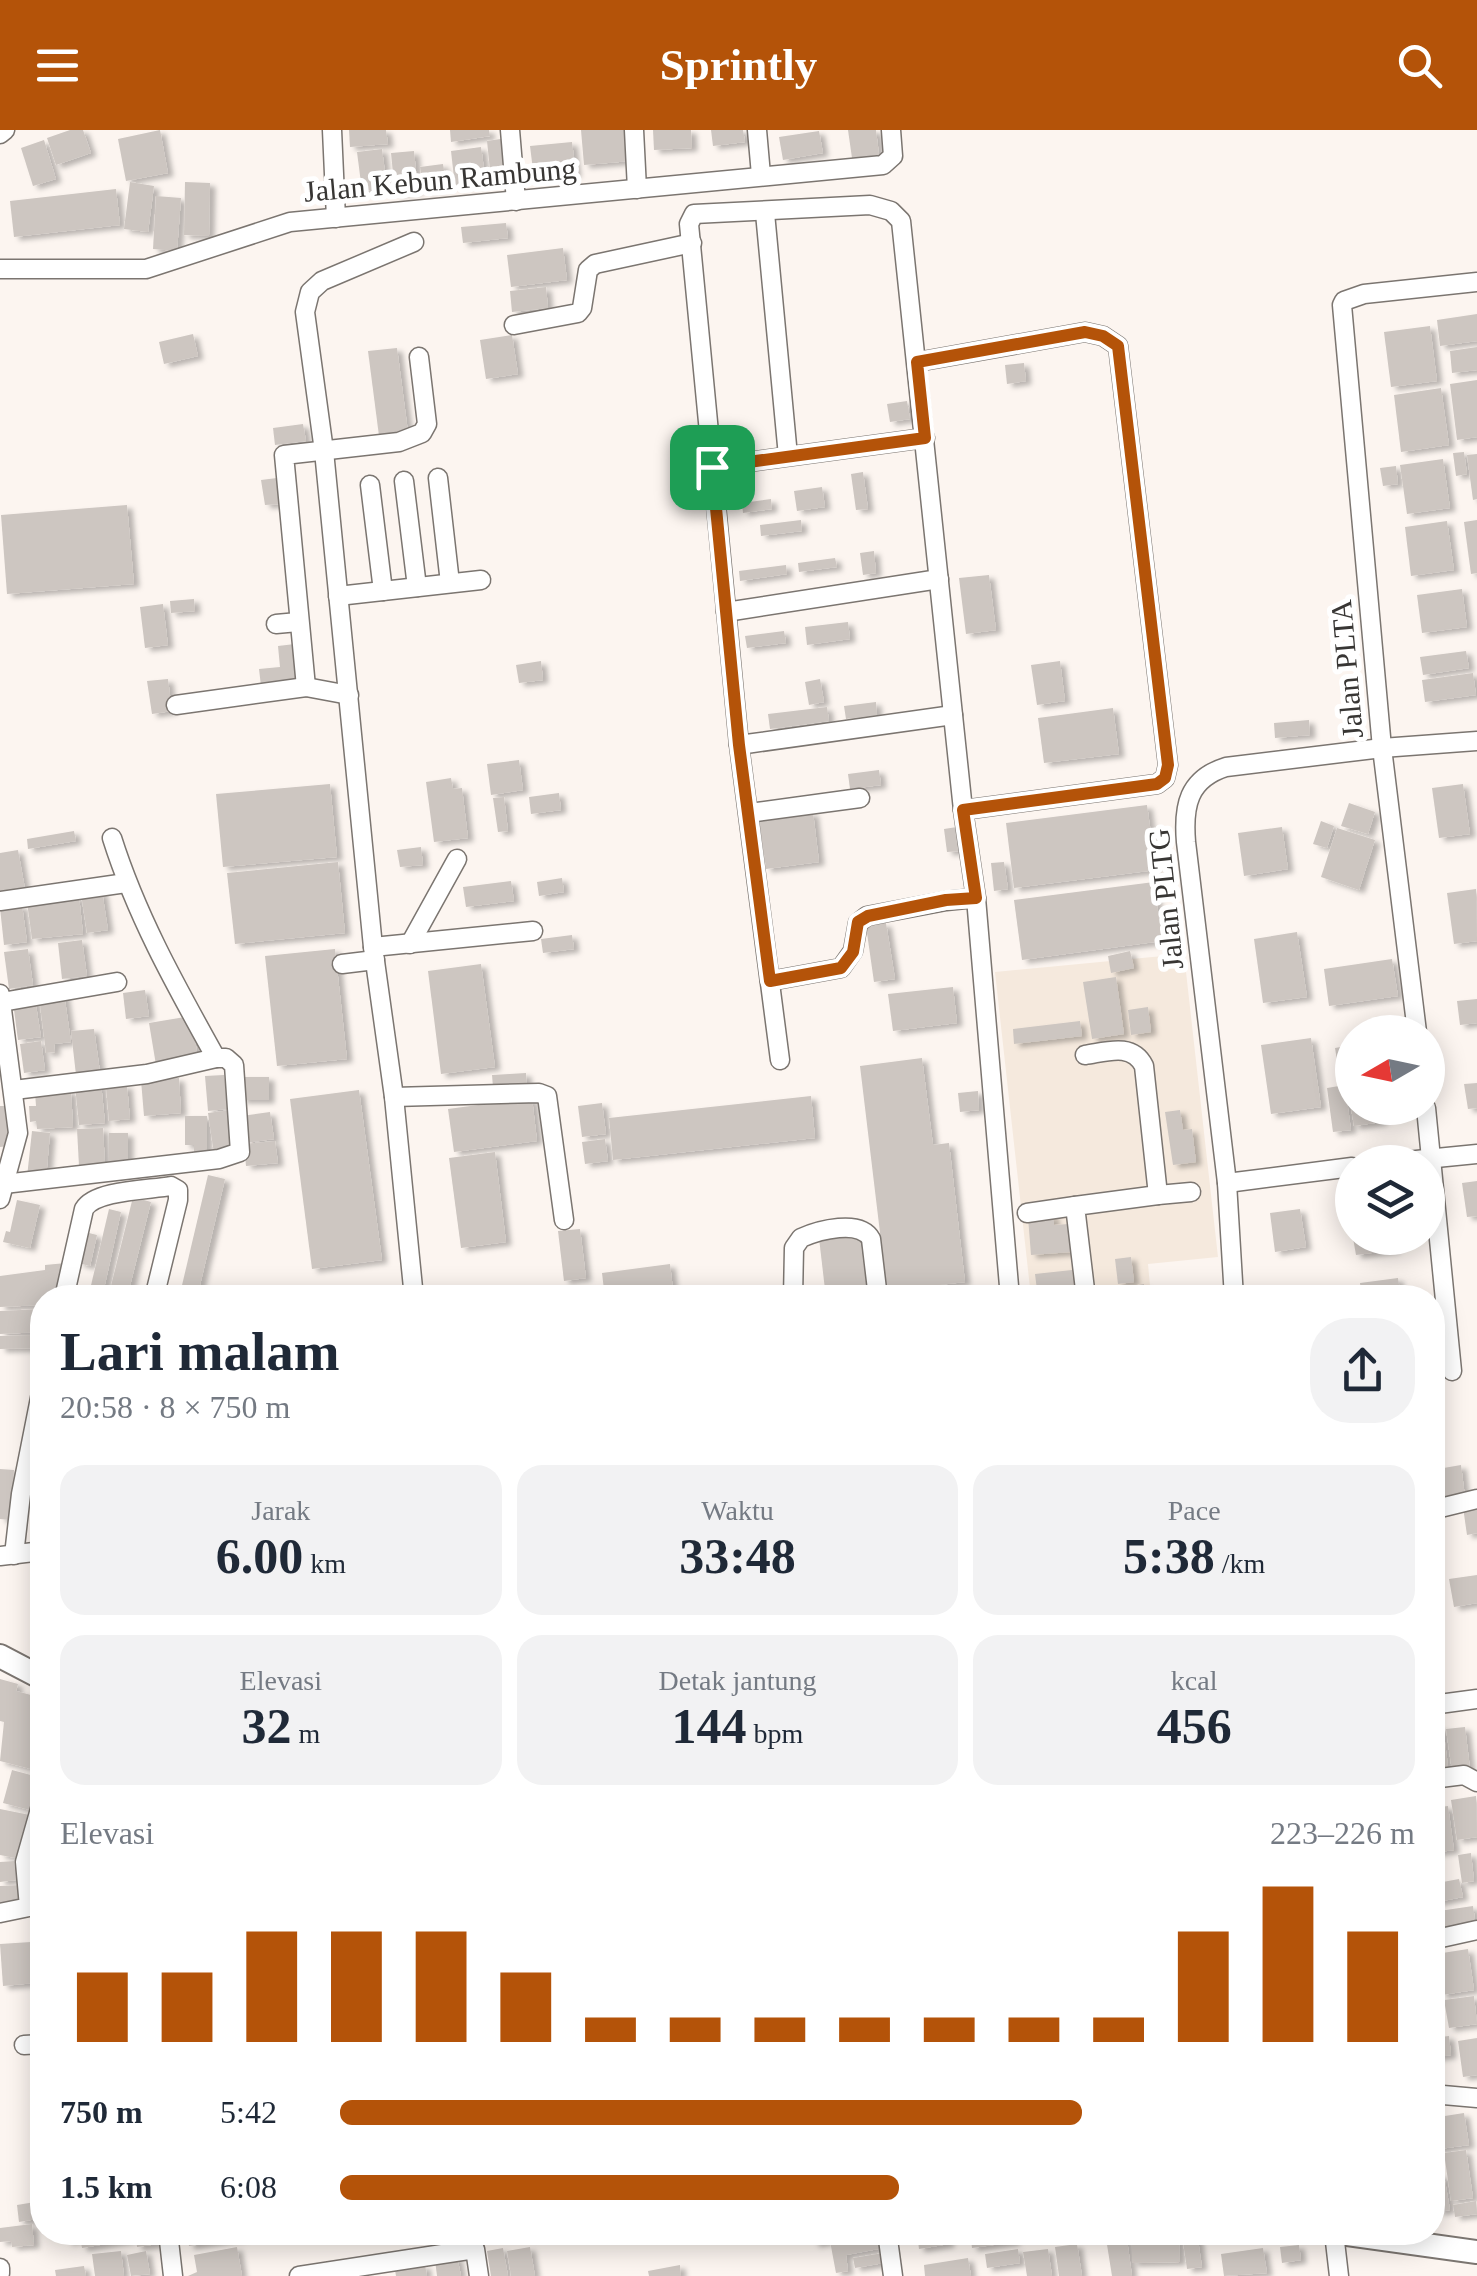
<!DOCTYPE html>
<html lang="id">
<meta charset="utf-8">
<style>
:root{--surface:#fff;--page:#f2f2f3;--text:#1f2937;--muted:#747a83;--accent:#b45309}
body{margin:0;font-family:Georgia,serif;background:var(--page);color:var(--text);height:100vh;display:flex;flex-direction:column;font-size:38px;white-space:nowrap}
*{box-sizing:border-box;margin:0}
p{font-size:32px;color:var(--muted)}
.icon{flex:none;width:55px;height:55px;fill:none;stroke:currentColor;stroke-width:2;stroke-linecap:round;stroke-linejoin:round}
.map{position:relative;flex:1;overflow:hidden}
.sheet{position:absolute;left:30px;top:1155px;width:1415px;height:960px;display:flex;flex-direction:column;background:var(--surface);border-radius:40px;box-shadow:0 5px 25px #0003}
.sheet>*{flex:none}
.needle{width:65px;rotate:261deg}
.buttons{position:absolute;left:1335px;top:885px;display:grid;gap:20px}
.buttons a{display:grid;place-items:center;width:110px;height:110px;border-radius:50%;background:var(--surface);box-shadow:0 5px 25px #0003;font-size:50px}
.pin{position:absolute;display:grid;place-items:center;width:85px;height:85px;color:#fff;margin:-42px;border-radius:20px;box-shadow:0 5px 15px #0006}
.round{display:grid;place-items:center;flex:none;width:105px;height:105px;border-radius:40px;background:var(--page)}
.headline{display:flex;align-items:center;justify-content:space-between;height:170px;padding:0 30px}
h1{font-size:55px;font-weight:700;line-height:75px}
.figures{display:grid;grid-template-columns:repeat(3,1fr);gap:15px;height:170px;padding:10px 30px}
.figures div{display:grid;align-content:center;border-radius:25px;background:var(--page);text-align:center}
.figures b{font-size:50px;font-weight:700}
.figures small{font-size:28px;font-weight:400}
.figures p{font-size:28px}
.chart{height:280px;padding:20px 30px}
.chart p{display:flex;justify-content:space-between}
.chart svg{width:100%;height:180px;margin-top:10px;stroke:var(--accent);stroke-width:6}
ul{padding:0 30px;list-style:none;font-size:32px}
li{display:grid;grid-template-columns:160px 120px 1fr;align-items:center;height:75px}
li i{height:25px;border-radius:12px;background:var(--accent)}
header{display:flex;justify-content:space-between;align-items:center;height:130px;padding:0 30px;background:var(--accent);color:#fff;font-size:45px;font-weight:700}
.map>svg:first-child{display:block}
</style>
<header><svg class="icon" aria-label="menu" viewBox="0 0 24 24"><path d="M4 6h16M4 12h16M4 18h16"/></svg>Sprintly<svg class="icon" aria-label="search" viewBox="0 0 24 24"><circle cx="10" cy="10" r="6"/><path d="M15 15l6 6"/></svg></header>
<div class="map">
<svg width="1477" height="2146" viewBox="0 0 1477 2146">
<defs>
<filter id="shadow"><feDropShadow dx="5.5" dy="3.5" stdDeviation="2.5" flood-color="#0004"/></filter>
</defs>
<rect width="100%" height="100%" fill="#fcf5f0"/>
<path fill="#f5e9dd" d="M1184,824L1218,1127L1148,1134L1151,1167H1031L995,842Z"/>
<g fill="#cdc6c1" filter="url(#shadow)">
<path d="M70,0H83L91,23L56,35L47,8Z"/>
<path d="M160,0L168,43L126,51L118,9Z"/>
<path d="M349,0H386L388,14L350,17Z"/>
<path d="M450,0H489L490,6L451,12Z"/>
<path d="M581,0H628L631,31L584,35Z"/>
<path d="M653,0H691L692,18L654,20Z"/>
<path d="M711,0H743L745,12L713,16Z"/>
<path d="M848,0H876L879,25L852,28Z"/>
<path d="M819,1L823,23L783,30L779,7Z"/>
<path d="M507,8L511,48L491,50L487,11Z"/>
<path d="M44,10L56,49L33,56L21,18Z"/>
<path d="M572,12L576,44L534,48L530,16Z"/>
<path d="M481,17L486,53L455,57L451,21Z"/>
<path d="M382,19L387,58L362,61L357,22Z"/>
<path d="M414,21L418,61L395,64L391,23Z"/>
<path d="M443,34L447,58L424,61L420,37Z"/>
<path d="M130,52L154,56L148,102L124,99Z"/>
<path d="M185,52L210,53L209,106L184,105Z"/>
<path d="M116,59L120,95L14,107L10,71Z"/>
<path d="M156,66L181,68L177,121L153,119Z"/>
<path d="M506,93L508,108L463,113L461,97Z"/>
<path d="M563,118L567,150L511,157L507,125Z"/>
<path d="M546,157L548,178L512,182L510,161Z"/>
<path d="M1477,184V211L1440,216L1437,190Z"/>
<path d="M1430,196L1437,251L1391,257L1384,202Z"/>
<path d="M193,204L198,226L164,234L159,212Z"/>
<path d="M512,205L518,244L486,249L480,210Z"/>
<path d="M1477,217V240L1452,243L1450,221Z"/>
<path d="M397,218L408,302L379,306L368,221Z"/>
<path d="M1024,233L1026,251L1007,254L1005,235Z"/>
<path d="M1477,250V307L1457,310L1450,254Z"/>
<path d="M1441,258L1449,315L1401,322L1394,265Z"/>
<path d="M907,271L910,289L890,292L887,274Z"/>
<path d="M303,294L306,311L275,315L273,298Z"/>
<path d="M1464,322L1467,344L1456,346L1453,323Z"/>
<path d="M1477,324V369L1473,370L1467,325Z"/>
<path d="M1443,329L1450,378L1407,384L1400,335Z"/>
<path d="M1396,336L1398,354L1383,356L1380,338Z"/>
<path d="M863,342L868,379L856,380L851,344Z"/>
<path d="M277,348L280,374L265,375L261,350Z"/>
<path d="M822,357L825,377L797,381L794,361Z"/>
<path d="M771,369L772,379L743,383L742,373Z"/>
<path d="M127,375L134,454L7,464L1,385Z"/>
<path d="M801,390L802,401L761,406L760,395Z"/>
<path d="M1477,390V443L1471,444L1464,392Z"/>
<path d="M1447,391L1454,440L1411,446L1405,397Z"/>
<path d="M874,421L876,443L863,445L860,423Z"/>
<path d="M835,428L837,437L799,442L798,433Z"/>
<path d="M786,435L787,444L740,451L739,441Z"/>
<path d="M989,445L996,500L966,504L959,448Z"/>
<path d="M1462,459L1467,497L1422,503L1417,465Z"/>
<path d="M194,469L195,481L171,483L170,471Z"/>
<path d="M163,474L168,515L145,518L140,477Z"/>
<path d="M848,492L850,509L807,515L805,497Z"/>
<path d="M784,501L786,513L747,518L745,506Z"/>
<path d="M295,514L300,551L261,556L259,539L280,537L278,516Z"/>
<path d="M1466,521L1469,538L1423,545L1420,527Z"/>
<path d="M541,531L543,550L519,553L516,535Z"/>
<path d="M1060,531L1065,571L1037,575L1031,535Z"/>
<path d="M1473,543L1476,565L1425,572L1422,550Z"/>
<path d="M168,549L172,581L152,584L147,551Z"/>
<path d="M820,549L824,572L809,575L805,552Z"/>
<path d="M876,572L877,585L846,589L844,576Z"/>
<path d="M827,577L829,591L770,599L768,584Z"/>
<path d="M1113,578L1119,624L1044,633L1038,588Z"/>
<path d="M1309,590L1310,605L1275,608L1274,593Z"/>
<path d="M519,630L523,660L491,665L487,634Z"/>
<path d="M879,640L881,655L850,659L848,644Z"/>
<path d="M451,648L453,659L462,658L468,708L434,712L426,652Z"/>
<path d="M330,654L337,727L223,737L216,664Z"/>
<path d="M1463,654L1470,704L1439,708L1432,658Z"/>
<path d="M559,663L561,680L531,684L529,667Z"/>
<path d="M504,667L508,701L498,702L493,668Z"/>
<path d="M1349,673L1375,682L1368,704L1341,696Z"/>
<path d="M1147,675L1156,740L1014,758L1006,693Z"/>
<path d="M813,682L819,732L766,739L759,689Z"/>
<path d="M1321,691L1334,696L1327,718L1313,714Z"/>
<path d="M957,697L960,721L947,722L944,699Z"/>
<path d="M1282,697L1288,739L1244,746L1238,703Z"/>
<path d="M1337,698L1375,710L1359,760L1321,747Z"/>
<path d="M74,701L76,711L28,719L27,709Z"/>
<path d="M421,717L423,735L400,737L397,720Z"/>
<path d="M18,720L25,759L0,763V723Z"/>
<path d="M338,732L345,803L235,814L227,743Z"/>
<path d="M1004,732L1008,759L994,761L991,733Z"/>
<path d="M562,748L564,762L539,766L537,752Z"/>
<path d="M511,751L514,771L466,777L463,757Z"/>
<path d="M1154,752L1162,811L1022,830L1014,770Z"/>
<path d="M1476,759L1477,811L1454,814L1447,763Z"/>
<path d="M102,761L108,800L87,803L81,764Z"/>
<path d="M79,766L83,804L32,809L27,772Z"/>
<path d="M22,775L27,812L4,815L0,778Z"/>
<path d="M886,793L895,849L874,852L866,796Z"/>
<path d="M1297,802L1307,867L1263,873L1254,809Z"/>
<path d="M572,805L574,819L543,823L541,809Z"/>
<path d="M82,810L87,846L62,849L58,813Z"/>
<path d="M28,819L33,855L9,859L4,822Z"/>
<path d="M335,819L347,929L277,936L265,826Z"/>
<path d="M1130,821L1134,838L1111,843L1108,826Z"/>
<path d="M1392,829L1398,866L1329,876L1324,839Z"/>
<path d="M481,834L495,937L441,944L428,841Z"/>
<path d="M1116,847L1124,904L1092,909L1083,852Z"/>
<path d="M953,857L957,893L893,901L888,864Z"/>
<path d="M145,860L149,886L126,889L123,863Z"/>
<path d="M64,863L71,912L54,914L55,922L46,923L39,867Z"/>
<path d="M35,869L41,907L18,910L13,872Z"/>
<path d="M1477,869V893L1460,895L1457,871Z"/>
<path d="M1148,877L1151,902L1131,905L1128,880Z"/>
<path d="M191,886L198,928L156,935L149,893Z"/>
<path d="M1080,891L1082,906L1014,914L1013,899Z"/>
<path d="M94,899L100,942L76,945L71,901Z"/>
<path d="M1311,908L1321,977L1271,984L1261,915Z"/>
<path d="M41,911L45,940L24,943L20,914Z"/>
<path d="M1352,915V948L1340,950L1335,918Z"/>
<path d="M922,928L933,1015L949,1013L965,1152L887,1161L860,936Z"/>
<path d="M526,943L527,956L493,957L492,945Z"/>
<path d="M224,945L227,979L208,981L205,946Z"/>
<path d="M240,947H269V970H241Z"/>
<path d="M179,948L181,983L144,986L141,950Z"/>
<path d="M101,953L105,993L79,995L75,956Z"/>
<path d="M1477,953V978L1468,979L1464,954Z"/>
<path d="M127,955L130,989L109,991L106,957Z"/>
<path d="M1345,955L1351,1000L1333,1002L1327,958Z"/>
<path d="M71,960L73,997L37,999L36,991L30,992L29,976H36L35,962Z"/>
<path d="M359,960L382,1130L312,1139L290,969Z"/>
<path d="M978,961L979,980L960,982L958,963Z"/>
<path d="M811,966L815,1008L613,1030L609,988Z"/>
<path d="M532,968L537,1011L454,1022L448,979Z"/>
<path d="M602,973L606,1004L582,1007L578,976Z"/>
<path d="M0,976H6L9,1016L0,1017Z"/>
<path d="M1351,978H1380L1382,992L1354,996Z"/>
<path d="M231,980L236,1021L214,1024L208,983Z"/>
<path d="M1180,980L1183,1000L1192,999L1196,1032L1173,1035L1165,982Z"/>
<path d="M270,982L274,1009L245,1013L241,986Z"/>
<path d="M185,986H207V1022H194V1015H185Z"/>
<path d="M103,998L105,1035L79,1036L77,999Z"/>
<path d="M32,1001L50,1003L46,1049L27,1047Z"/>
<path d="M109,1003H128V1033L109,1032Z"/>
<path d="M605,1009L608,1031L585,1034L582,1012Z"/>
<path d="M275,1011L278,1033L246,1036L244,1014Z"/>
<path d="M495,1022L506,1112L461,1118L449,1028Z"/>
<path d="M208,1045L225,1049L197,1168H179Z"/>
<path d="M1477,1051V1086L1467,1087L1462,1053Z"/>
<path d="M133,1067L151,1072L127,1168H108Z"/>
<path d="M17,1070L40,1075L30,1118L3,1112L6,1101L10,1102Z"/>
<path d="M109,1079L121,1082L102,1168H88Z"/>
<path d="M1300,1079L1306,1117L1275,1122L1270,1083Z"/>
<path d="M1054,1085V1095L1069,1094L1071,1122L1031,1125L1028,1087Z"/>
<path d="M580,1099L586,1148L564,1151L558,1101Z"/>
<path d="M85,1102L97,1105L90,1136L78,1133Z"/>
<path d="M859,1102L868,1168H826L819,1108Z"/>
<path d="M1353,1108H1393L1395,1120L1356,1125Z"/>
<path d="M1131,1127L1134,1152L1118,1154L1115,1129Z"/>
<path d="M66,1133L58,1168H42V1175L0,1177V1146L45,1140V1135Z"/>
<path d="M670,1134L674,1168H605L602,1143Z"/>
<path d="M1072,1140L1075,1168H1038L1035,1144Z"/>
<path d="M1398,1148L1401,1168H1362L1360,1153Z"/>
<path d="M1144,1154L1146,1168H1107L1106,1160Z"/>
<path d="M42,1179V1202L0,1204V1181Z"/>
<path d="M34,1205V1218L0,1219V1206Z"/>
<path d="M1461,1335L1465,1367L1436,1371L1432,1340Z"/>
<path d="M0,1339L14,1340L10,1390L0,1389Z"/>
<path d="M1477,1375V1403L1467,1405L1463,1377Z"/>
<path d="M1477,1445V1473L1454,1477L1449,1449Z"/>
<path d="M0,1549L18,1554L16,1561L42,1568V1598L31,1639L0,1631L4,1592L0,1591Z"/>
<path d="M1443,1597L1448,1636L1432,1638V1598Z"/>
<path d="M1465,1597L1470,1639L1452,1641L1446,1599Z"/>
<path d="M12,1640L42,1648L34,1681L3,1673Z"/>
<path d="M1476,1666L1477,1707L1457,1710L1451,1670Z"/>
<path d="M1448,1676L1454,1720L1432,1723V1678Z"/>
<path d="M0,1679L30,1685L21,1729L0,1725Z"/>
<path d="M1471,1723L1474,1751L1462,1753L1458,1725Z"/>
<path d="M14,1731L16,1750L0,1752V1732Z"/>
<path d="M1459,1749L1463,1767L1432,1773V1754Z"/>
<path d="M22,1755V1774L0,1775V1756Z"/>
<path d="M1473,1776L1476,1797L1442,1801L1439,1781Z"/>
<path d="M31,1812L35,1853L3,1856L0,1814Z"/>
<path d="M1468,1819L1474,1860L1442,1865L1436,1824Z"/>
<path d="M1474,1866L1477,1894L1449,1898L1444,1870Z"/>
<path d="M1449,1906L1451,1925L1432,1928V1908Z"/>
<path d="M1477,1908V1945L1463,1947L1458,1911Z"/>
<path d="M1464,1983L1469,2015L1432,2020V1988Z"/>
<path d="M1466,2020L1473,2068L1451,2071L1444,2023Z"/>
<path d="M1444,2045L1450,2080L1438,2082L1433,2047Z"/>
<path d="M1476,2071L1477,2084L1455,2087L1453,2075Z"/>
<path d="M35,2072L37,2089L19,2092L17,2075Z"/>
<path d="M32,2094L34,2115L12,2117L11,2111L0,2112V2098Z"/>
<path d="M66,2102H129L130,2110L82,2118L80,2109L67,2112Z"/>
<path d="M135,2102H156L158,2114L137,2117Z"/>
<path d="M187,2102H241L242,2108L189,2116Z"/>
<path d="M812,2102H828L829,2108L859,2103L860,2109L854,2113L882,2108L884,2118L846,2125L848,2141L836,2143L830,2111L814,2114Z"/>
<path d="M917,2102H948L949,2114L919,2119Z"/>
<path d="M970,2102H1013L1015,2112L972,2118Z"/>
<path d="M1105,2102H1126L1132,2146H1112Z"/>
<path d="M1197,2103L1202,2137L1187,2139L1182,2105Z"/>
<path d="M1132,2106H1179L1180,2132L1132,2133Z"/>
<path d="M1077,2114L1082,2146H1059L1055,2117Z"/>
<path d="M1299,2115L1301,2130L1282,2133L1280,2117Z"/>
<path d="M237,2117L242,2146H188L197,2142L194,2125Z"/>
<path d="M530,2117L535,2146H511L507,2121Z"/>
<path d="M503,2118L508,2146H491L487,2121Z"/>
<path d="M1263,2118L1267,2143L1224,2146L1221,2124Z"/>
<path d="M1018,2119L1020,2133L987,2138L985,2124Z"/>
<path d="M1048,2119L1052,2146H1027L1023,2122Z"/>
<path d="M121,2121L124,2146H95L92,2124Z"/>
<path d="M146,2121L150,2144L131,2146L127,2125Z"/>
<path d="M883,2123L884,2133L855,2138L853,2128Z"/>
<path d="M457,2126L461,2146H437L435,2130Z"/>
<path d="M968,2128L971,2146H925L924,2135Z"/>
<path d="M425,2135L427,2146H396L395,2140Z"/>
<path d="M680,2135L681,2146H649L648,2141Z"/>
<path d="M84,2136L86,2146H56L55,2140Z"/>
</g>
<g fill="none" stroke-linecap="round" stroke-linejoin="round">
<g stroke="#7b7570" stroke-width="21">
<g id="minor">
<path d="M332,0L336,88"/>
<path d="M510,0L516,71"/>
<path d="M634,0L637,59"/>
<path d="M757,0L761,45"/>
<path d="M0,4L5,0"/>
<path d="M765,83L788,326"/>
<path d="M414,112L322,151L310,162L305,182L324,321L373,817L394,967L414,1168"/>
<path d="M0,139H146L290,92L883,35L893,26L891,0"/>
<path d="M514,195L578,183L582,178L588,140L595,134L692,113"/>
<path d="M917,232L1085,202L1103,206L1118,216L1168,635L1165,648L1157,654L963,680"/>
<path d="M712,337L925,308"/>
<path d="M438,348L450,453"/>
<path d="M404,351L417,457"/>
<path d="M370,355L383,461"/>
<path d="M338,466L481,450"/>
<path d="M726,482L939,449"/>
<path d="M276,494L298,492"/>
<path d="M306,557L284,325L399,312L422,303L427,294L419,227"/>
<path d="M176,575L306,557L349,565"/>
<path d="M739,615L953,585"/>
<path d="M749,683L860,668"/>
<path d="M0,771L126,753"/>
<path d="M410,814L457,729"/>
<path d="M373,817L533,801"/>
<path d="M342,834L375,830"/>
<path d="M770,851L841,838L853,821L858,793L867,786L946,771L976,768"/>
<path d="M0,864L18,1003L0,1069"/>
<path d="M2,872L117,852"/>
<path d="M1417,902L1382,618L1342,175L1344,171L1364,164L1477,152"/>
<path d="M1085,925C1106,922 1132,912 1144,936L1158,1065L1075,1076L1086,1168"/>
<path d="M780,930L739,615L689,94L694,84L870,75L891,81L901,91L963,680L976,768L1010,1168"/>
<path d="M14,960L147,944L216,928"/>
<path d="M394,967L539,963L547,966L564,1090"/>
<path d="M1426,978L1452,1241"/>
<path d="M1396,1032L1477,1024"/>
<path d="M1227,1053L1352,1037"/>
<path d="M4,1054L219,1029L240,1022L234,935L226,928H216C176,856 137,787 112,708"/>
<path d="M1158,1065L1191,1062"/>
<path d="M1027,1083L1075,1076"/>
<path d="M64,1168L84,1079C95,1060 149,1060 171,1056L178,1060V1070L154,1168"/>
<path d="M793,1168L794,1118L801,1108C819,1100 860,1089 871,1109L878,1168"/>
<path d="M1234,1168L1227,1053L1186,712C1183,676 1188,649 1226,637L1382,618L1477,611"/>
<path d="M1432,1380L1477,1369"/>
<path d="M14,1425L21,1364L42,1258"/>
<path d="M0,1426L42,1421"/>
<path d="M1432,1575L1477,1569"/>
<path d="M1432,1649L1464,1645L1477,1652"/>
<path d="M0,1783L29,1777L25,1732L42,1672"/>
<path d="M1432,1810L1477,1800"/>
<path d="M24,1915L42,1914"/>
<path d="M1432,1964L1477,1968"/>
<path d="M168,2102L173,2146"/>
<path d="M887,2102L893,2146"/>
<path d="M1334,2103L1339,2146"/>
<path d="M0,2138V2143"/>
<path d="M299,2146L475,2119L479,2146"/>
</g>
</g>
<g stroke="#7b7570" stroke-width="26">
<g id="major">
<path d="M0,1526L42,1548"/>
<path d="M1333,2102L1477,2122"/>
</g>
</g>
<use href="#minor" stroke="#fff" stroke-width="18"/>
<use href="#major" stroke="#fff" stroke-width="22"/>
</g>
<g fill="none" stroke-linecap="round" stroke-linejoin="round">
<g stroke="#fff" stroke-width="20">
<path id="route" d="M1085,202L1103,206L1118,216L1168,635L1165,648L1157,654L963,680L976,768L946,770L868,786L858,792L853,822L841,838L770,851L739,615L712,337L925,308L917,232Z"/>
</g>
<use href="#route" stroke="#b45309" stroke-width="12"/>
</g>
<g text-anchor="middle" stroke-width="10" stroke-linejoin="round" paint-order="stroke">
<g font-size="30" fill="#383634" stroke="#fff">
<text transform="translate(440 50) rotate(-5)" y="10">Jalan Kebun Rambung</text>
<text transform="translate(1347 539) rotate(-95)" y="10">Jalan PLTA</text>
<text transform="translate(1166 769) rotate(-96)" y="10">Jalan PLTG</text>
</g>
</g>
</svg>
<div class="buttons">
<a><svg class="needle" viewBox="-14 -14 28 28"><path d="M0-13l5 13h-10z" fill="#e53935"/><path d="M0 13l5-13h-10z" fill="#747a83"/></svg></a>
<a><svg class="icon" aria-label="layers" viewBox="0 0 24 24"><path d="M12 4l9 5-9 5-9-5zM3 14l9 5 9-5"/></svg></a>
</div>
<div class="pin" style="left:712px;top:337px;background:#1e9e55"><svg class="icon" aria-label="arrive" viewBox="0 0 24 24"><path d="M6 21V4h12l-3 4 3 4H6"/></svg></div>
<section class="sheet">
<div class="headline"><div><h1>Lari malam</h1><p>20:58 · 8 × 750 m</p></div><a class="round"><svg class="icon" aria-label="share" viewBox="0 0 24 24"><path d="M12 15V3M7 8l5-5 5 5M5 13v7h14v-7"/></svg></a></div>
<div class="figures">
<div><p>Jarak</p><b>6.00<small> km</small></b></div>
<div><p>Waktu</p><b>33:48</b></div>
<div><p>Pace</p><b>5:38<small> /km</small></b></div>
</div>
<div class="figures">
<div><p>Elevasi</p><b>32<small> m</small></b></div>
<div><p>Detak jantung</p><b>144<small> bpm</small></b></div>
<div><p>kcal</p><b>456</b></div>
</div>
<div class="chart"><p><span>Elevasi</span>223–226 m</p>
<svg viewBox="0 0 160 44" preserveAspectRatio="none"><path d="M5 44V27M15 44V27M25 44V17M35 44V17M45 44V17M55 44V27M65 44V38M75 44V38M85 44V38M95 44V38M105 44V38M115 44V38M125 44V38M135 44V17M145 44V6M155 44V17"/></svg>
</div>
<ul>
<li><b>750 m</b>5:42<i style="width:69%"></i></li>
<li><b>1.5 km</b>6:08<i style="width:52%"></i></li>
</ul>
</section>
</div>
